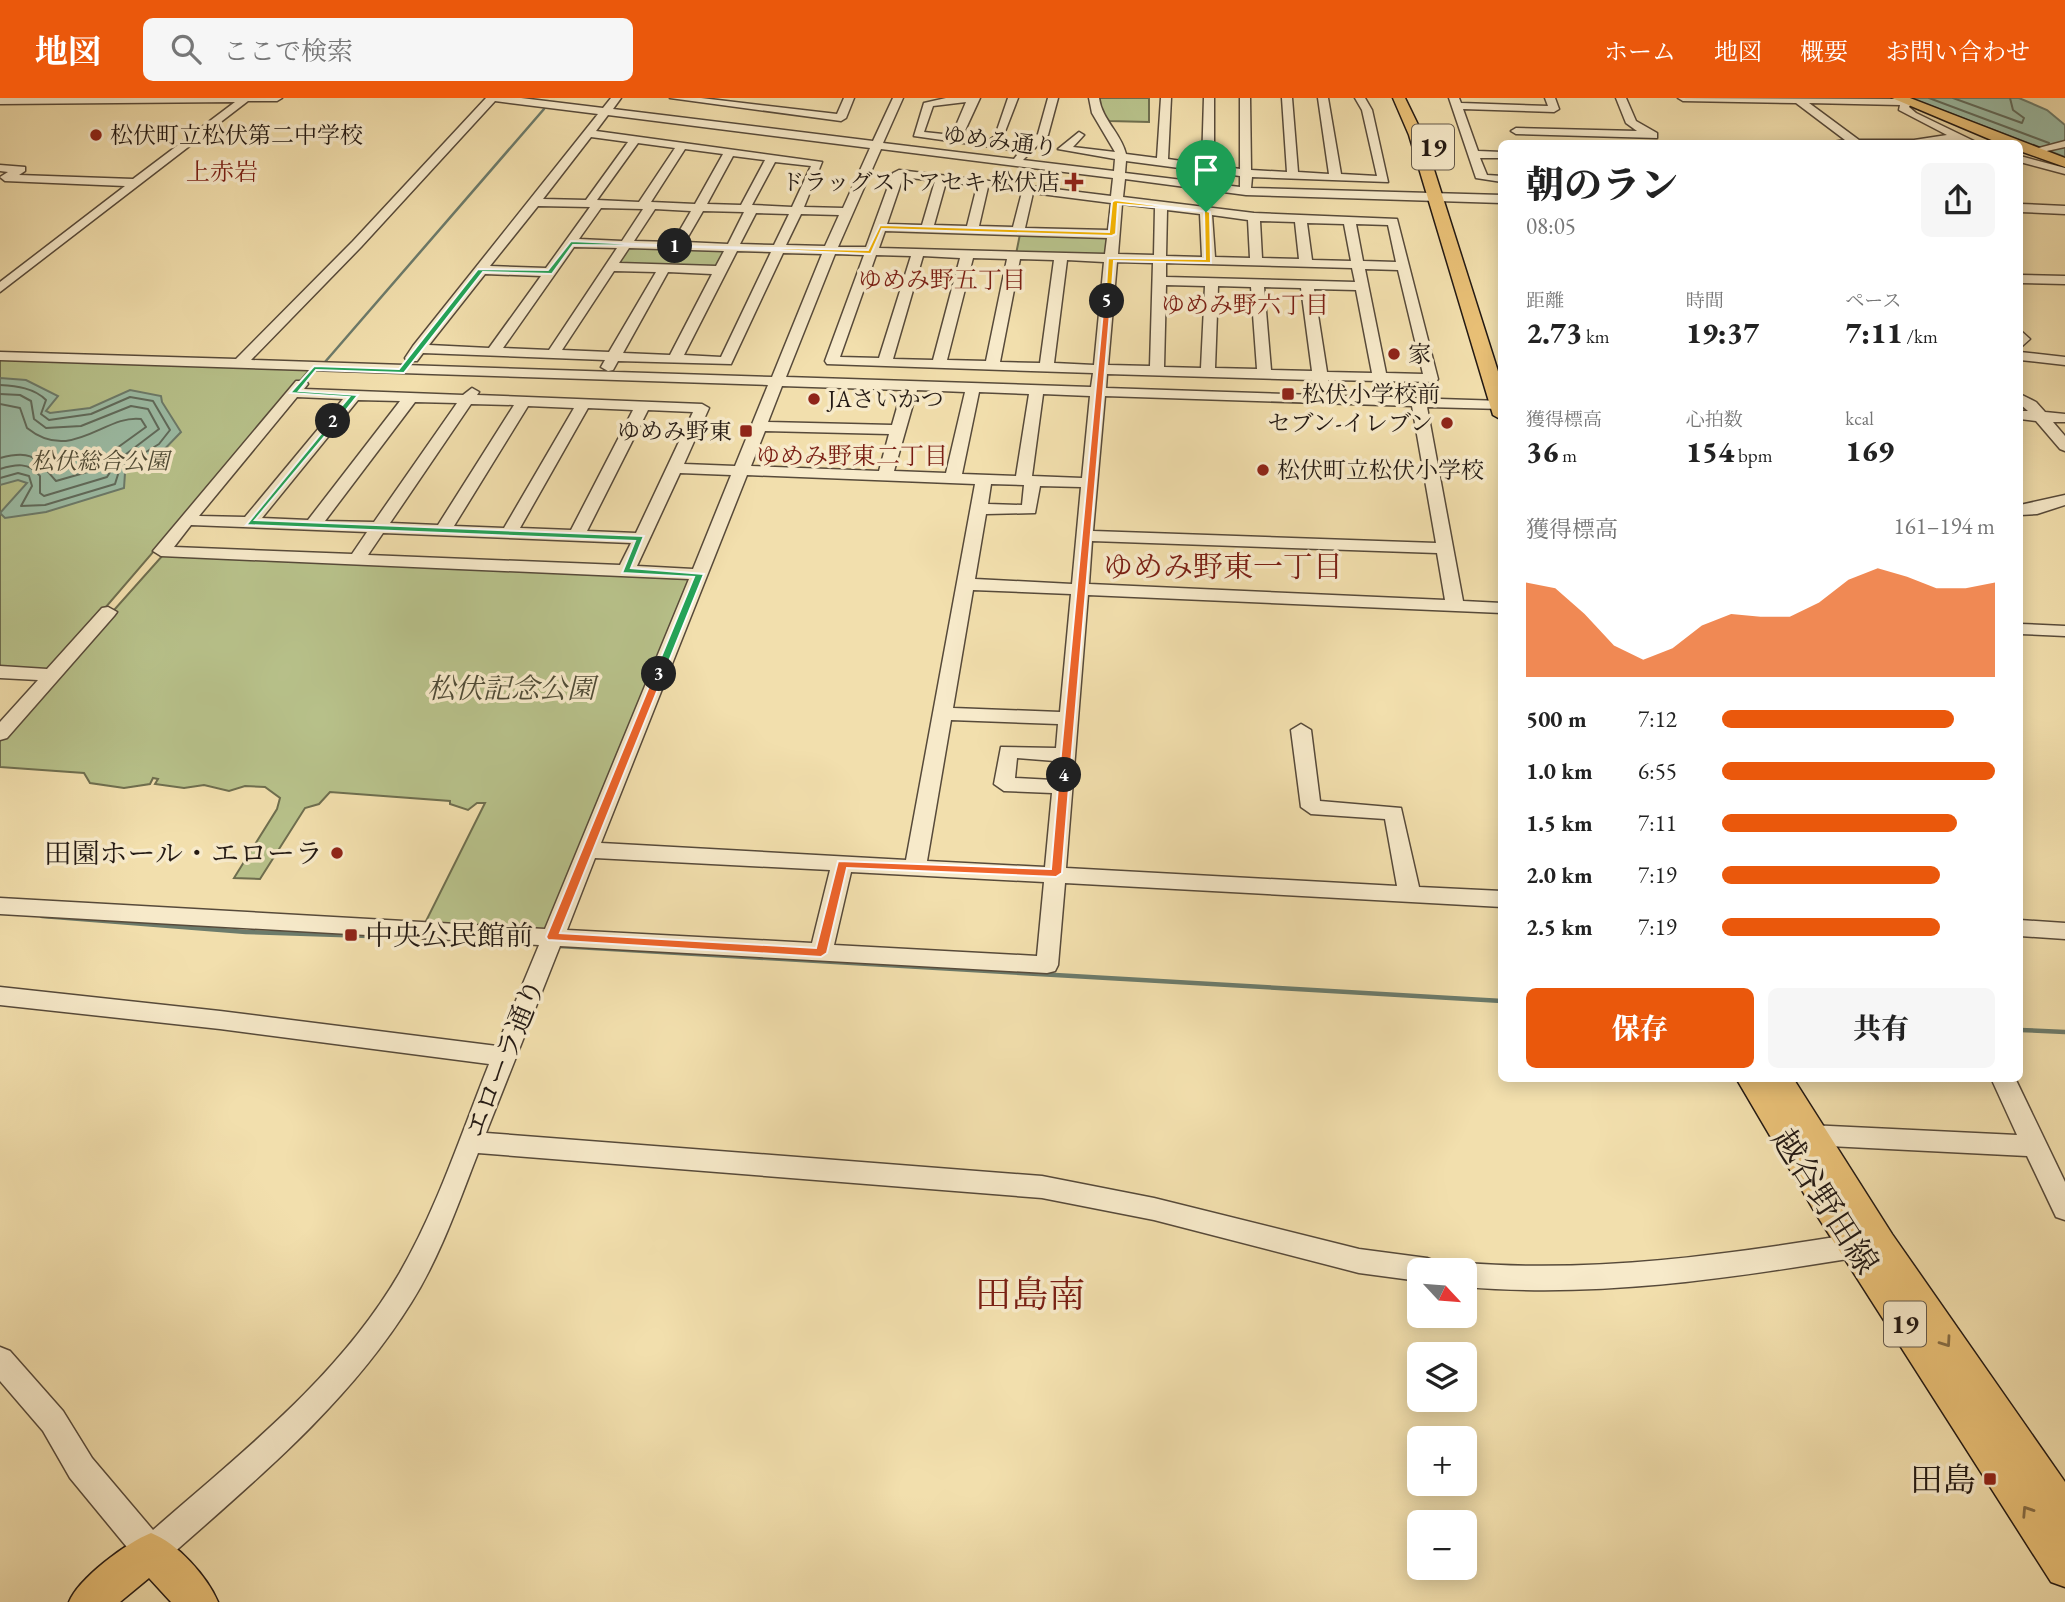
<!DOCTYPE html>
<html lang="ja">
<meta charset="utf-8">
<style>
:root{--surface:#fff;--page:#f6f6f6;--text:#222;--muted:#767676;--accent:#ea580c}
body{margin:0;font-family:"EB Garamond","Noto Serif JP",serif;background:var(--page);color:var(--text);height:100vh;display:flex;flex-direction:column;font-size:26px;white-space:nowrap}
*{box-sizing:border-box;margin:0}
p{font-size:23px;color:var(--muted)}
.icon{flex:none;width:38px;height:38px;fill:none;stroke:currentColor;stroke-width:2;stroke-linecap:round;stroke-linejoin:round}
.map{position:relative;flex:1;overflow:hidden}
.drawer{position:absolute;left:1498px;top:42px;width:525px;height:942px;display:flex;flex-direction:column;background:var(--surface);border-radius:10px;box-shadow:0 4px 18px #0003}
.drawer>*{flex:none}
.needle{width:46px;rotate:116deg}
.fabs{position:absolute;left:1407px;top:1160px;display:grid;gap:14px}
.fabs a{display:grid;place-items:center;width:70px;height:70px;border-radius:10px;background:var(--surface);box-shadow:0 4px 18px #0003;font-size:35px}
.pin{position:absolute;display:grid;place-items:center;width:60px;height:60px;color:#fff;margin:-72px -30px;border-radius:50% 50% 50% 0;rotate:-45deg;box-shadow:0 0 7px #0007}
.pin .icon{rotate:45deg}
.km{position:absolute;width:35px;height:35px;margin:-18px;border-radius:50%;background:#222;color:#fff;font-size:19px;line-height:35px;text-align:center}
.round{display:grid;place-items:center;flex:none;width:74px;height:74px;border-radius:10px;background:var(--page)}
.head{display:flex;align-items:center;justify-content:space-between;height:119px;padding:0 28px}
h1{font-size:38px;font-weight:800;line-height:52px}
.stats{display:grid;grid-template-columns:repeat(3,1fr);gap:10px;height:119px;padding:7px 28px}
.stats div{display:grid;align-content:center}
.stats b{font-size:30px;font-weight:800}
.stats small{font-size:19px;font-weight:400}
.stats p{font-size:19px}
.chart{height:196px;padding:14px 28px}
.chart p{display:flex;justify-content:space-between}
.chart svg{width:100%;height:126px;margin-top:7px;fill:var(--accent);opacity:.7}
.cta{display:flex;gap:14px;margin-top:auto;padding:14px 28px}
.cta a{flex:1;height:80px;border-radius:10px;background:var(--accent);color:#fff;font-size:28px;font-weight:800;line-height:80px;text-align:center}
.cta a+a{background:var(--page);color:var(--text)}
ul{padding:0 28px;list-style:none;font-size:23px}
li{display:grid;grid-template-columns:112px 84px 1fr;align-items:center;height:52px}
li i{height:18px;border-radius:9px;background:var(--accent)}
header{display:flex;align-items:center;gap:42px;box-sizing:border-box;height:98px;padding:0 35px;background:var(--accent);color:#fff}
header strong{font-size:33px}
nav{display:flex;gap:38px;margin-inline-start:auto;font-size:24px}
.search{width:490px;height:63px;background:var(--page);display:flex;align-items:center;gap:18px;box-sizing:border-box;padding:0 24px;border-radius:10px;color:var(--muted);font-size:26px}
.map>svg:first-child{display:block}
</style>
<header>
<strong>地図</strong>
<div class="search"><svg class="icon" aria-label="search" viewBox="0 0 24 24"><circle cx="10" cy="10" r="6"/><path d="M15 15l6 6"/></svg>ここで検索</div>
<nav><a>ホーム</a><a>地図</a><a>概要</a><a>お問い合わせ</a></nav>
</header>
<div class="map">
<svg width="2065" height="1504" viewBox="0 0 2065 1504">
<rect width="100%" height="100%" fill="#f2dfad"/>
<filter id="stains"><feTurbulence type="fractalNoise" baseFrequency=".00286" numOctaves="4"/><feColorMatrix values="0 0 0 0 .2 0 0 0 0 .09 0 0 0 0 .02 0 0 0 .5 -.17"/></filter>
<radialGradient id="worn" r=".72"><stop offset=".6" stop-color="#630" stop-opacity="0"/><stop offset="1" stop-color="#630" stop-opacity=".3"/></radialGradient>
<g fill="#b8c28b" stroke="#6e6e4f" stroke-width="2">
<path d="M1099,0H1149V24L1109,23L1102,15Z"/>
<path d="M1020,136L1107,139L1106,157L1016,156Z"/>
<path d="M628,148L728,151L718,171L615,168Z"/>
<path d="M0,258L311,270L51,573L0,571Z"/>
<path d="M163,457L689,481L546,833L424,827L485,705H477L468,712L450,706V703L330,694L319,706L305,710L260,781L234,780L277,711L280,700L265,689L245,688L229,693L204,687L184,690L155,686L158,681L153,680L150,686L124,690L90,685L84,675L0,669V640Z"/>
</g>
<g fill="#9cbda6" stroke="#6c7b6b" stroke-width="2">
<path d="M1910,0H2019L2047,12L2065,27V59Z"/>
<path d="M0,280L26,282L58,298L46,313L50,315L90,310L130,292L161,298L162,304L181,334L157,359L136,366L125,375L124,390L46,414L5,420L0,415L27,385L18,382L0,387Z"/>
</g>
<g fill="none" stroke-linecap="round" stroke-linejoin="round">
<g stroke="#606b5c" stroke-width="2">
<path d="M1929,0L2049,45"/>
<path d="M1953,0L2022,25L2024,20L2013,12L2010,0"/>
<path d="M0,287C17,288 34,290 46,302L41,316L49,322L91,316L130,299L153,303L170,332L159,346L120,370L115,386L45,407L21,408L32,388L29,378L18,375L0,380"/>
<path d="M0,296L20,297L31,303L34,321L46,330L81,328L131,308L148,311L159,331L117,363L107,379L44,398L40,395V378C29,364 16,366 0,371"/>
<path d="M0,306L20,310L27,330C72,366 105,316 141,321L146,329L110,355L98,371L56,383C36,361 34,351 0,360"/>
</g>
<path stroke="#6c7b6b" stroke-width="2.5" d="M325,264L544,11"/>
<g stroke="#6c7b6b" stroke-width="4.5">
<path d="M42,818L246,834L400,839"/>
<path d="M559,848L1502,903"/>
<path d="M2020,932L2065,934"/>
</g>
<g stroke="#574a3a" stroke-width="3">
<g id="minor">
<path d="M0,0H282L277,3H248L0,194V184L125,88L5,83L0,79L8,74L0,73V67L25,69V73L19,77L133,81L235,4L0,6Z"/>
<path d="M486,0H521L603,10L611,0H621L613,11L873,43L893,0H903L883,45L1014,61L1020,53L914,38L924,5L946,0H980L962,39L989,42L995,38L1008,0H1018L1001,44L1026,47L1038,36L1048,0H1058L1048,37L1023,62L1114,73L1115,61L1058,51L1079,34L1084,37L1073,49L1115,54L1092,15L1089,0H1099C1102,22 1121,35 1126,56L1157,60L1161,0H1171L1168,61L1202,66L1204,0H1214V67L1240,71V0H1250L1251,72L1287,74L1282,0H1292L1298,74L1329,76L1318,0H1328L1341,76L1377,78L1362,12L1355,0H1365L1372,12L1388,84L1252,79L1251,90L1502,97V105L1246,97L1125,81L1123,99L1254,115L1397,121L1438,281L1436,284L1328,282L1329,292L1322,296L1315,292L1313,282L1107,276L1106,290L1502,303V311L1427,309L1463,503L1502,505V515L1088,497L1066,770L1397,788L1385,721L1311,716L1301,709L1291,632L1301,626L1311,632L1320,703L1401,710L1419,789L1502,793V809L1065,785L1058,867L1055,873L1047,875L560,848L486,1035L1042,1078L1154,1100L1359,1151L1427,1160L1437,1164L1440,1172H1419V1183L1359,1175L1154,1122L1042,1100L478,1055C458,1106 440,1159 411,1205C347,1308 251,1386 162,1465L151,1469L140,1465L70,1380L43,1333L0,1283V1249L10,1253L63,1313L92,1360L153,1432C241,1355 339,1279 399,1176C437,1111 461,1036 489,966L220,931L0,907V889L220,913L497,948L539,847L0,816V800L545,831L689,481L161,458L153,453L296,283H306L308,286L304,291L463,297L472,290L479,294L477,297L702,306L709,310L684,366L735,368L768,287L0,262V254L236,261L353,143ZM495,3L598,16L413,248L405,260L407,263H417L423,255L605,262L601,269L608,273L613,272L618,263L731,266L783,155L822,156L772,279L251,262L361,149ZM966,4L952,37L924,34L933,8ZM608,17L870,50L843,110L804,109L822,64L596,33ZM591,39L628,44L586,102L543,101ZM638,45L675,50L639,104L597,102ZM685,51L723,56L695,106L651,104ZM881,51L1113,80L1111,98L899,72L893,75L866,149H838ZM733,58L765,62L741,107L707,106ZM1126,63L1240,78V89L1125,75ZM775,64L811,68L792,109L752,107ZM903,79L935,83L922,127L887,126ZM946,84L977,88L967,128L934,127ZM988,89L1022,94L1013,129L979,128ZM1033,95L1111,105L1108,132L1025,130ZM1122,106L1155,110L1154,157L1118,156ZM538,108L590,109L546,170L490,168ZM601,110L643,111L622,143L579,141ZM655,111L691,113L673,144L634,143ZM1167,112L1200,116L1202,159L1166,158ZM703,113L744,114L728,146L685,144ZM756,115L789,116L774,147L740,146ZM801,116L839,117L825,148L786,147ZM1212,117L1248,122L1250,160L1215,159ZM1260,123L1295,124L1299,161L1262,160ZM1307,125L1344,126L1351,163L1312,162ZM1356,126L1388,127L1396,164L1363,163ZM885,133L1107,140L1105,156L879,150ZM574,149L617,150L549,252L503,250ZM629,150L724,153L716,168L619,165ZM737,153L771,154L721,259L684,257ZM835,156L864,157L825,263L827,266L1093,275L1091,289L786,279ZM876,157L911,158L879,260L840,259ZM923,158L960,160L933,262L893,261ZM973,160L1007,161L986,263L947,262ZM1020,161L1054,162L1040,265L1000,264ZM1067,162L1104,164L1094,267L1054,265ZM1117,164L1153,165L1150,268L1108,267ZM1166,165L1352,170L1355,184L1166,179ZM1365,171L1398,172L1423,276L1386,275ZM614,173L656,174L609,254L562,252ZM668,174L712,176L670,257L623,255ZM485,176L541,178L489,250L429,247ZM1166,187L1205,188L1201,270L1164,269ZM1218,188L1251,189L1257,271L1215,270ZM1264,189L1301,190L1312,273L1271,272ZM1314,191L1356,192L1372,275L1327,274ZM782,288L902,292L892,327L768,324ZM917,292L965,294L946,375L894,373ZM979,294L1029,296L1016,378L962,376ZM1043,296L1090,298L1082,380L1032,378ZM1105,298L1412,308L1436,445L1093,433ZM297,299L343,301L245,419L199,418ZM358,302L400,303L308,422L262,420ZM415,304L457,305L374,424L325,423ZM471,306L514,307L438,427L390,425ZM528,308L574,310L504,430L454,428ZM588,310L633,312L571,432L520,430ZM648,312L693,314L636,435L587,433ZM765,333L889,336L879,373L751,368ZM680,375L731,377L693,471L637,468ZM747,377L975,386L906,762L601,745ZM991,386L1024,387L1022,407L988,406ZM1040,388L1081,389L1072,486L975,481L986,416L1035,415ZM191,427L367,434L352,456L174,449ZM383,435L631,445L620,467L368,457ZM1092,443L1437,455L1445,502L1089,486ZM973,492L1071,496L1060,614L953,610ZM951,622L1058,626L1056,650L1001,649L994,686L1004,693L1052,695L1045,769L927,763ZM1017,660L1055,663L1053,682L1015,680ZM595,760L830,772L812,845L567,832ZM851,774L1044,784L1037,858L834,847Z"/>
<path d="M670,0H701L837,16L844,0H854L846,20L841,23Z"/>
<path d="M1449,0H1459L1461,5L1548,8L1545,0H1555L1559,11L1554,14L1463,11L1478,53L1502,54V60H1480L1487,77L1502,78V84L1476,80Z"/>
<path d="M1616,0H1626L1636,23L1657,35V40L1516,36L1511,33L1516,30L1637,33L1626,25Z"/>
<path d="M1678,0L1907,1L1912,4L1909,9L1916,15L1980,46L1957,42L1933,46H1821L1845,42L1796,5L1683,3ZM1809,5L1900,7L1899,12L1947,37L1914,42H1859Z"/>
<path d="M2065,43V49L2033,56L2027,53Z"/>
<path d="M2020,58L2065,70V76L2020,64Z"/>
<path d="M2020,106L2065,108V116L2020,114Z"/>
<path d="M2020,177L2065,178V186L2020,185Z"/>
<path d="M2020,232L2030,241L2020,250Z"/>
<path d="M2020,254L2065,259V267L2020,262Z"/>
<path d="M2020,296L2036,304L2045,314L2065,316V324H2053L2065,338V353L2060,351L2036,323L2020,321V313H2028L2020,306Z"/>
<path d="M2065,397V407L2037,416L2020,417V407Z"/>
<path d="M108,509L117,514L114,518L7,640L0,642V624L38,582L0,580V568L47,571L102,510Z"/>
<path d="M2020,526L2065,528V538L2020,536Z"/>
<path d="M2020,822L2065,825V841L2020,838Z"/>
<path d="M1991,980H2015L2065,1084V1122L2056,1119L2027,1058L1809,1047L1800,1044L1796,1037L1800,1030L1809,1027L2017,1037Z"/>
<path d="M1854,1136L1863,1140L1867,1148L1863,1156L1854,1160C1724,1181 1597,1200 1465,1189V1172H1454L1465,1165C1597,1175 1724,1157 1854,1136Z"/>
</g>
</g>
<g stroke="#231913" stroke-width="3">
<g id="major">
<path d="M1393,0H1405L1423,37L1502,286V322L1493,317L1409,37Z"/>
<path d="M1892,0H1910L2065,60V69L2020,53V46H2001Z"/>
<path d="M1736,980H1793L1892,1136L2065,1384V1489L2051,1484L1816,1116Z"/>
<path d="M151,1435C177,1445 207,1478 218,1504H171L149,1480L120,1504H69C79,1480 126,1445 151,1435Z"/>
</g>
</g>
<use href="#minor" fill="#f7eaca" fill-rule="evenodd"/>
<use href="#major" fill="#e9c076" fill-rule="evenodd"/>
</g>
<defs><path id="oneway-chevron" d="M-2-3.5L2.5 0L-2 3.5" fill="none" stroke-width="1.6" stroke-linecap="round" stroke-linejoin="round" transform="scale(1.75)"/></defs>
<g stroke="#866c44">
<use href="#oneway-chevron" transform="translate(1946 1244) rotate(55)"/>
<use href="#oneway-chevron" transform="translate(2027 1413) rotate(-123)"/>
</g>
<path fill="#f5b400" stroke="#fff" stroke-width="2" d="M1115,102L1210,114L1118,106L1116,136L1112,138L882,131L871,156L672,148L868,152L880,127L1109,134L1112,104Z"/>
<path fill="#22a559" stroke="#fff" stroke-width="2" d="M571,143L679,148L573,147L552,176L483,174L404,275L316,272L299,293L358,297L336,325L329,323L349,299L290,295L314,268L399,271L478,171L548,172Z"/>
<path fill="#22a559" stroke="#fff" stroke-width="2" d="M333,321L336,325L255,422L644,438L631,470L704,476L663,578L654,576L694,479L622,475L635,443L246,427Z"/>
<path fill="#f0652b" stroke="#fff" stroke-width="2" d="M659,573L664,576L560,835L816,850L838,763L1051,771L1059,677L1064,673L1070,677L1062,775L1056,779L847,770L827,855L821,859L548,842L546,839L654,576Z"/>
<path fill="#f0652b" stroke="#fff" stroke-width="2" d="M1107,201L1111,203L1070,677L1064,680L1059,677L1104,203Z"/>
<path fill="#f5b400" stroke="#fff" stroke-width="2" d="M1204,112L1210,114L1211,165L1114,163L1111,203L1105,205L1108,160L1205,161Z"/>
<g fill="#8f2418" stroke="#f7eaca" stroke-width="2.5">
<circle cx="96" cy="37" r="7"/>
<path d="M1070.5 73.5h7v7h7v7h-7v7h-7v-7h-7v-7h7z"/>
<circle cx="1394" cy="256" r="7"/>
<rect x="1281" y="289" width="14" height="14" rx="3.5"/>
<circle cx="814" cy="301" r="7"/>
<circle cx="1447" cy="325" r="7"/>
<rect x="739" y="326" width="14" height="14" rx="3.5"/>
<circle cx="1263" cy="372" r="7"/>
<circle cx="337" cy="755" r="7"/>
<rect x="344" y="830" width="14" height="14" rx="3.5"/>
<rect x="1983" y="1374" width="14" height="14" rx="3.5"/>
</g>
<g text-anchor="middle" stroke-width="7" stroke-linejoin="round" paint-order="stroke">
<g font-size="23" fill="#231913" stroke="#f7eaca" text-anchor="start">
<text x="110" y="45">松伏町立松伏第二中学校</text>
<text x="1060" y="92" text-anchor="end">ドラッグストアセキ 松伏店</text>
<text x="1408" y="264">家</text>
<text x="1302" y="304">松伏小学校前</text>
<text x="828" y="309">JAさいかつ</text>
<text x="1433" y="333" text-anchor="end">セブン-イレブン</text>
<text x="732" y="341" text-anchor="end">ゆめみ野東</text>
<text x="1277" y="380">松伏町立松伏小学校</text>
</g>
<g font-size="23" fill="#231913" stroke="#f7eaca">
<text transform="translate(1000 43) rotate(7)" y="8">ゆめみ通り</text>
</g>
<g font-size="23" font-style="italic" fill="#504c37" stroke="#f7eaca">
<text x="100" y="371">松伏総合公園</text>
</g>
<g font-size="24" fill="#7a1f14" stroke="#f7eaca">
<text x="222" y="82">上赤岩</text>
<text x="942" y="190">ゆめみ野五丁目</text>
<text x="1245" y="215">ゆめみ野六丁目</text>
<text x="852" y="366">ゆめみ野東二丁目</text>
</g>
<g fill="#f7eaca" stroke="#63584a" stroke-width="2">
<rect x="1412" y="26.5" width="42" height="45" rx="5"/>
<rect x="1884" y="1203.5" width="42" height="45" rx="5"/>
</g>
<g font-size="26" font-weight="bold" fill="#231913">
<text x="1433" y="58">19</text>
<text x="1905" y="1235">19</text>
</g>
<g font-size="28" font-style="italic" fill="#504c37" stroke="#f7eaca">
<text x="511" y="600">松伏記念公園</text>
</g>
<g font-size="28" fill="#231913" stroke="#f7eaca" text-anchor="end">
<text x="323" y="765">田園ホール・エローラ</text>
<text x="365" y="847" text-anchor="start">中央公民館前</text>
</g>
<g font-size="28" fill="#231913" stroke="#f7eaca">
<text transform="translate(504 960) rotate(-68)" y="10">エローラ通り</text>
</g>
<g font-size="30" fill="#7a1f14" stroke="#f7eaca">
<text x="1223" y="479">ゆめみ野東一丁目</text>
</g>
<g font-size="33" fill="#231913" stroke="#f7eaca">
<text transform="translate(1826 1103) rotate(57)" y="12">越谷野田線</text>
</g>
<g font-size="33" fill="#231913" stroke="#f7eaca" text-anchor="end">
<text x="1976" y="1393">田島</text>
</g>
<g font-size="37" fill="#7a1f14" stroke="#f7eaca">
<text x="1030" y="1209">田島南</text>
</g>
</g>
<rect width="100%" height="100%" filter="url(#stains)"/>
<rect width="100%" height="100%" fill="url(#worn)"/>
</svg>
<div class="fabs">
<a><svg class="needle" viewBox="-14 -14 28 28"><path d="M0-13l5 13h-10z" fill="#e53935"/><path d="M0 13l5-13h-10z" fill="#767676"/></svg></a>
<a><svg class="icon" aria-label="layers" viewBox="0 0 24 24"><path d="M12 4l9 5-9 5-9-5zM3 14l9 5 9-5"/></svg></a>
<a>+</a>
<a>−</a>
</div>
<div class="pin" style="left:1206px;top:114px;background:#1e9e55"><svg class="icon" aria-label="arrive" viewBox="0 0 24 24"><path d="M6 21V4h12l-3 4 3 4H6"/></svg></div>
<b class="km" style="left:675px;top:148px">1</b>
<b class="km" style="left:333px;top:323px">2</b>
<b class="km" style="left:659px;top:576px">3</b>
<b class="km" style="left:1064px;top:677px">4</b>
<b class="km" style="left:1107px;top:203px">5</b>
<section class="drawer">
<div class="head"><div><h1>朝のラン</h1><p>08:05</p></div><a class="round"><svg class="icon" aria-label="share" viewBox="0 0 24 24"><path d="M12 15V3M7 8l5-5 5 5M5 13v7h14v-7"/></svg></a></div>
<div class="stats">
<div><p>距離</p><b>2.73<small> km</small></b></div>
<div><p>時間</p><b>19:37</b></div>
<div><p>ペース</p><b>7:11<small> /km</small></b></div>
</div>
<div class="stats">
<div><p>獲得標高</p><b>36<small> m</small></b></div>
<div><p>心拍数</p><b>154<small> bpm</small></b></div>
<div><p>kcal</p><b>169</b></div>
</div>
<div class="chart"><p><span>獲得標高</span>161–194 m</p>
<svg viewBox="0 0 160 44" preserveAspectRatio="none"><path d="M0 44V11L10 13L20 22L30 33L40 38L50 34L60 26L70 22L80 23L90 23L100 18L110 10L120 6L130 9L140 13L150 13L160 11V44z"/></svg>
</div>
<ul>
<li><b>500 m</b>7:12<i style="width:85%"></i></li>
<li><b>1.0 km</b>6:55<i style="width:100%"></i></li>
<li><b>1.5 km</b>7:11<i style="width:86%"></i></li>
<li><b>2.0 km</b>7:19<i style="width:80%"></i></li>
<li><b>2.5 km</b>7:19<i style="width:80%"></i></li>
</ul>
<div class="cta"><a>保存</a><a>共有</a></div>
</section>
</div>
